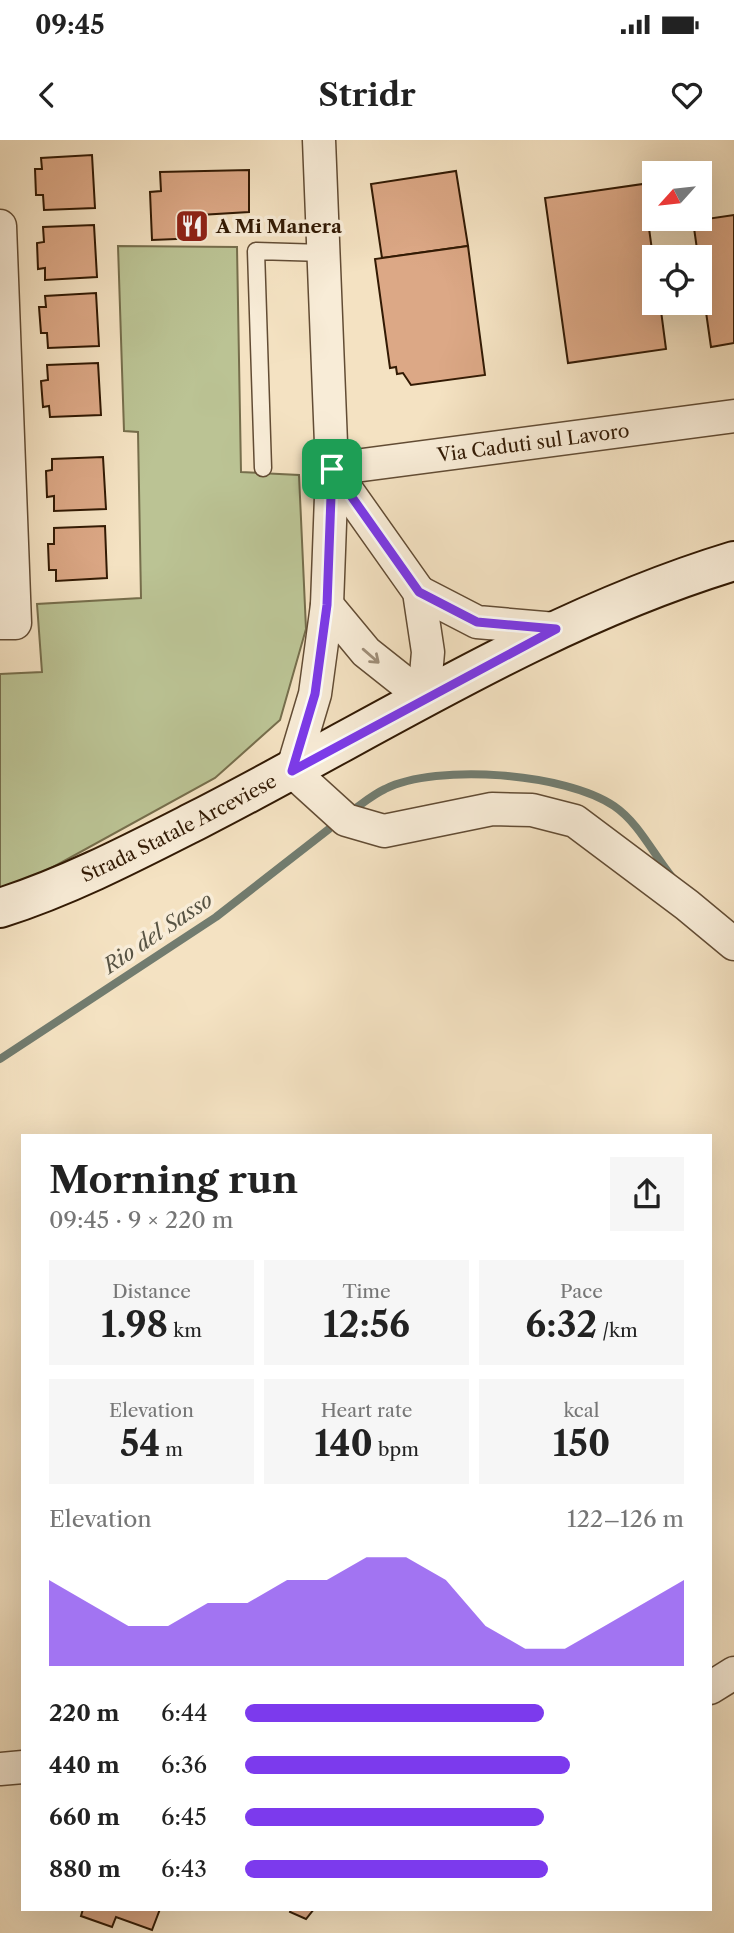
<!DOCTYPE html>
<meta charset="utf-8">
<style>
:root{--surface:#fff;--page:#f6f6f6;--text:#222;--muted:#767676;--accent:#7c3aed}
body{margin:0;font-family:"Libre Caslon Text",serif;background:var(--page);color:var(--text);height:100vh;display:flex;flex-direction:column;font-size:26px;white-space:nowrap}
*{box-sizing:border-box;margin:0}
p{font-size:23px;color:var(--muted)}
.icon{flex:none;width:38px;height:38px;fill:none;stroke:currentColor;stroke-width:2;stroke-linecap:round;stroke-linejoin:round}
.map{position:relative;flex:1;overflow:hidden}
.side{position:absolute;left:21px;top:994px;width:691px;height:777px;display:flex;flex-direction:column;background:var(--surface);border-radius:0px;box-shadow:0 7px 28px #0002}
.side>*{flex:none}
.needle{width:46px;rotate:243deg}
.buttons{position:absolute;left:642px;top:21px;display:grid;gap:14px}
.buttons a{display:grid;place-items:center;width:70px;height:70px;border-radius:0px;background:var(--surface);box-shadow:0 7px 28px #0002;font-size:35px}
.pin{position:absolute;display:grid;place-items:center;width:60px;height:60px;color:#fff;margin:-30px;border-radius:14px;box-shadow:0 4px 10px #0006}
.round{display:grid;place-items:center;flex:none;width:74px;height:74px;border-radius:0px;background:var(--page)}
.headline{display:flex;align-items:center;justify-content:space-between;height:119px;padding:0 28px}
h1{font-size:38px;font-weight:800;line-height:52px}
.figures{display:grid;grid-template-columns:repeat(3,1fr);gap:10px;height:119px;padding:7px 28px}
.figures div{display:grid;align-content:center;border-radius:0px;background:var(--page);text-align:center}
.figures b{font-size:35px;font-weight:800}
.figures small{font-size:19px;font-weight:400}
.figures p{font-size:19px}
.chart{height:196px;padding:14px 28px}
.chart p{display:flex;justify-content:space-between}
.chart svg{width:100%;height:126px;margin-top:7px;fill:var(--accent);opacity:.7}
ul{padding:0 28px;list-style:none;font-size:23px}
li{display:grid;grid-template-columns:112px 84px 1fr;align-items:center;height:52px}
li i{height:18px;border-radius:9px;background:var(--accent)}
.status{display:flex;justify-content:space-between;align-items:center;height:49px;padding:0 35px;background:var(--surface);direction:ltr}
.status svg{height:19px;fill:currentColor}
header{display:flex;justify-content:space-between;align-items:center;height:91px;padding:0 28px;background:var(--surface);font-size:32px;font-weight:800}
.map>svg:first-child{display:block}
</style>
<div class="status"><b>09:45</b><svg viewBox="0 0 49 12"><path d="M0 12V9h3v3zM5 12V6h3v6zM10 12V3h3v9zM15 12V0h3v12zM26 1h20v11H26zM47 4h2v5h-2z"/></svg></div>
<header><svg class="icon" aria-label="back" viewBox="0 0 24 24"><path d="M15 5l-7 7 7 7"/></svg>Stridr<svg class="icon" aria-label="heart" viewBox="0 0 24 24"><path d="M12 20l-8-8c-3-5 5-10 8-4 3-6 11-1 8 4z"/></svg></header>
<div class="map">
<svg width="734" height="1793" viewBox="0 0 734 1793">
<rect width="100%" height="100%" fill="#f4e2c2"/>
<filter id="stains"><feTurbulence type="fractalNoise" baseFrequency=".00286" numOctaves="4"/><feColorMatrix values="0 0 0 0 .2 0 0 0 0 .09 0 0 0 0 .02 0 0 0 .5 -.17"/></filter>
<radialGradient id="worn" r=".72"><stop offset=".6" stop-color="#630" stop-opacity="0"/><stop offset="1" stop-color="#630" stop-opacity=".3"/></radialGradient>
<path fill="#bbc394" stroke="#766e4c" stroke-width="2" d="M118,106L237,107L241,332L299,335L306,489L280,580L215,638L35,737L0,748V534L42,532L37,464L141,458L138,292L124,291Z"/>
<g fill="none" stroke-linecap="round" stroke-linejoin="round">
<g stroke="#727c6f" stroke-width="8">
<path d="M353,670C363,663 374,654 385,649C437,623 566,633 614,666C639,683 653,714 672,737"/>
<path d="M0,919L216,777L329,689"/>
</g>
</g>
<g fill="#dca886" stroke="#321a04" stroke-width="2">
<path d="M92,15L95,68L44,70L43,55H36L35,29H42L41,18Z"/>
<path d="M249,30V72L200,75L201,98L152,100L150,52L161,51L160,32Z"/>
<path d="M456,31L468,106L382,118L371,44Z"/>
<path d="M643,44L654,125V163H660L666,209L568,223L545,58Z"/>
<path d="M734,75V203L711,207L693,81Z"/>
<path d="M94,85L97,137L45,140V128L38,129L37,103L44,102L43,87Z"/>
<path d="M468,106L485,235L411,245L403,233L397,234L396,227L390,228L375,119Z"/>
<path d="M96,153L99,206L48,208L47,193H41L39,167H46L45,156Z"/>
<path d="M98,223L101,275L50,277L49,266L43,267L41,241L48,240L47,225Z"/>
<path d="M103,317L106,369L54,371V356L47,357L46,331L52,330V319Z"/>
<path d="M105,386L107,438L56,441V430H49L48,404H54V388Z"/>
<path d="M83,1769H160L152,1790L116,1777L112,1787L81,1776Z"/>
<path d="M291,1769H314L306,1779L290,1772Z"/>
</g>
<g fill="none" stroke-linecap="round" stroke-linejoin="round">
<g stroke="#624c34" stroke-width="19">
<path id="lane" d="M263,328L256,111L324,113"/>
</g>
<g stroke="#624c34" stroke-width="35">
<g id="street">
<path d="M319,0L332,329L327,465L315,554L292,631L346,680L384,691L492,669L532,670L575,681L687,765L734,804"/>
<path d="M0,86L15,483H0"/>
<path id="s1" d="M332,329L734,276"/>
<path d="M332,329L419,452L428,512L424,558"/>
<path d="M419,452L477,482L556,489"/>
<path d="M327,465L366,512L424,558"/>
<path d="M710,1548L734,1533"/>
<path d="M0,1629L23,1627"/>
</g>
</g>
<g stroke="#321a04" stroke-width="42">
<g id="secondary">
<path id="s2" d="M0,768C69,746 134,712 199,679C375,589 543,479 734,421"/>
</g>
</g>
<use href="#lane" stroke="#f8ecd7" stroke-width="16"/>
<use href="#street" stroke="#f8ecd7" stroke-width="32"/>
<use href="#secondary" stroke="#f8ecd7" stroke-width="38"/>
</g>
<defs><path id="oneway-shaft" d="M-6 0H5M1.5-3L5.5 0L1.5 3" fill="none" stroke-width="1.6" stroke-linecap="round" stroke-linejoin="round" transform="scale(1.75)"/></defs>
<use stroke="#9f8e78" href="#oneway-shaft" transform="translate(371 516) rotate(41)"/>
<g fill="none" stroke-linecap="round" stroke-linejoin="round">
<g stroke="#fff" stroke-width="14">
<path id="route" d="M332,329L419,452L477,482L556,489L292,631L315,554L327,465Z"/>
</g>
<use href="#route" stroke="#7c3aed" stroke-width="9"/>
</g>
<defs>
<g id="restaurant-square" transform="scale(1.75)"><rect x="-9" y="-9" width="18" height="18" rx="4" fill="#8f2418" stroke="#f8ecd7"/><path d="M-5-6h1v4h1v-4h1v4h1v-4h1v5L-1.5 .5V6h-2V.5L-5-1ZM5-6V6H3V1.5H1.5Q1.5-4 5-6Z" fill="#fff"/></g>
</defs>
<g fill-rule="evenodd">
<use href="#restaurant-square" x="192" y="86"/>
</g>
<g text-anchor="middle" stroke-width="7" stroke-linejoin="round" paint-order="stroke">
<g font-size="19" font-weight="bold" fill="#321a04" stroke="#f8ecd7" text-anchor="start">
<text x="216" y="93">A Mi Manera</text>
</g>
<g font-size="19" fill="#321a04" stroke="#f8ecd7">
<text dy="7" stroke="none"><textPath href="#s1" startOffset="203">Via Caduti sul Lavoro</textPath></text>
<text dy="7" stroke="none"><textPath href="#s2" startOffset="196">Strada Statale Arceviese</textPath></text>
</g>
<g font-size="21" font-style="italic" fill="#575343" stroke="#f8ecd7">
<text transform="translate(158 793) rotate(-34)" y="7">Rio del Sasso</text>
</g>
</g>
<rect width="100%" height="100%" filter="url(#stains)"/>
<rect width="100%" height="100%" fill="url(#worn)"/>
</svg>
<div class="buttons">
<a><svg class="needle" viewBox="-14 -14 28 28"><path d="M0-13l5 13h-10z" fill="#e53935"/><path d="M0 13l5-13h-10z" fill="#767676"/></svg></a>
<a><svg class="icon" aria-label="locate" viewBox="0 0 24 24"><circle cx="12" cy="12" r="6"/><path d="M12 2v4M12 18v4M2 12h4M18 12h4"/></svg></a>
</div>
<div class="pin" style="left:332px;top:329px;background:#1e9e55"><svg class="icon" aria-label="arrive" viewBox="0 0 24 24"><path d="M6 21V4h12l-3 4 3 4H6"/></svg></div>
<section class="side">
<div class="headline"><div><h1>Morning run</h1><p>09:45 · 9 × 220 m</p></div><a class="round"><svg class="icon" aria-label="share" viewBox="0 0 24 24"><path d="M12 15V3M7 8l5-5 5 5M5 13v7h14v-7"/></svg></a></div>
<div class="figures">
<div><p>Distance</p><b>1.98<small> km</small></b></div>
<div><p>Time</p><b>12:56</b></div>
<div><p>Pace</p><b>6:32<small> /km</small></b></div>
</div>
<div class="figures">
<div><p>Elevation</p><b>54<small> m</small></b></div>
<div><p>Heart rate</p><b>140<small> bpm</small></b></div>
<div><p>kcal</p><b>150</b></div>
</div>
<div class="chart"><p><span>Elevation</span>122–126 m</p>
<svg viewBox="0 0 160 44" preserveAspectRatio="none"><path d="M0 44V14L10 22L20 30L30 30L40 22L50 22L60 14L70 14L80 6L90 6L100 14L110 30L120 38L130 38L140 30L150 22L160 14V44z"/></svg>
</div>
<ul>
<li><b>220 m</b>6:44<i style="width:68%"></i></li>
<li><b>440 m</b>6:36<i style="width:74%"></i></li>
<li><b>660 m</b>6:45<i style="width:68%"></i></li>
<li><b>880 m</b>6:43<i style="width:69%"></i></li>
</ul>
</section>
</div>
